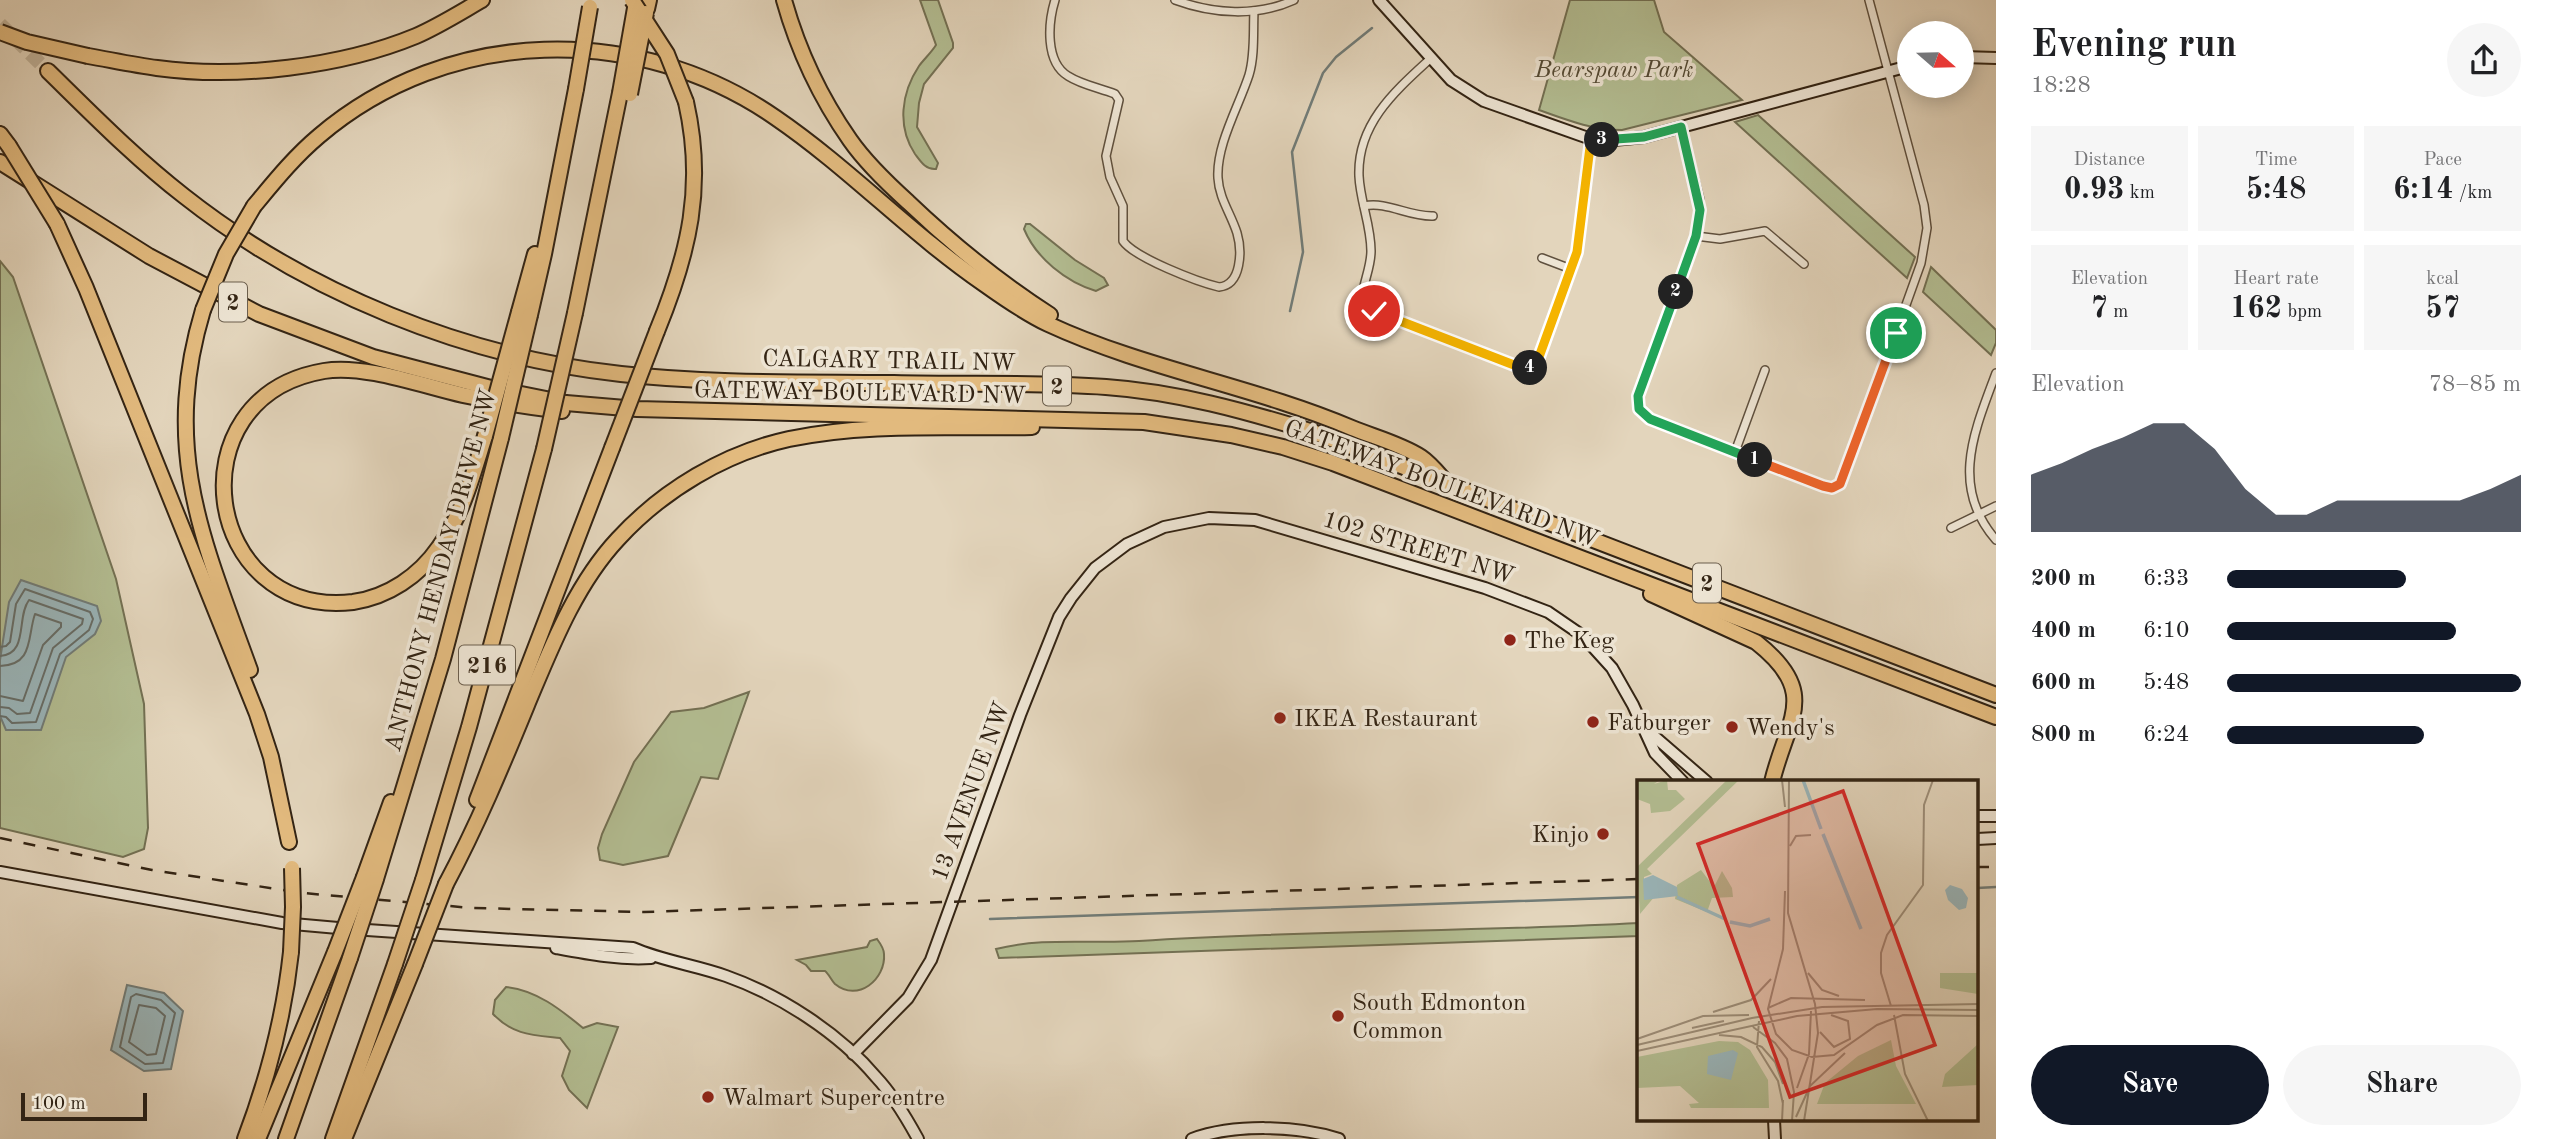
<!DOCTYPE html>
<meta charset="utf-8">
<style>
:root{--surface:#fff;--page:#f6f6f6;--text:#202124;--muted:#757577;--accent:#111827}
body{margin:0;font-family:"Old Standard TT",serif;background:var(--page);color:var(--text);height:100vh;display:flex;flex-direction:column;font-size:26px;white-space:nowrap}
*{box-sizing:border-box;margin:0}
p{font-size:23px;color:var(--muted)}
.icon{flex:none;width:38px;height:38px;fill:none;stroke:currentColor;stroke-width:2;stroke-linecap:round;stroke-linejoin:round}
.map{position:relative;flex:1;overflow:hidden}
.panel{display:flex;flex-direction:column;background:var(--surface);width:560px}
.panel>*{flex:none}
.needle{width:46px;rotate:110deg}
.tools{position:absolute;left:1897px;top:21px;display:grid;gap:14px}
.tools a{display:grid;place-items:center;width:77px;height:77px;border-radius:50%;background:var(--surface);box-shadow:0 4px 18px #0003;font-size:35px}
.scale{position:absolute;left:21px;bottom:18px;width:126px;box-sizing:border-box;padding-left:7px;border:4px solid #332414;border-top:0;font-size:19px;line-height:24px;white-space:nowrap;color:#332414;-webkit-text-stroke:5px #ede4d3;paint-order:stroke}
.pin{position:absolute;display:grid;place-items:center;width:60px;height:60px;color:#fff;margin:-30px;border:4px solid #fff;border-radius:50%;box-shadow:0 2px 7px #0007}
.km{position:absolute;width:35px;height:35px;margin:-18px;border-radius:50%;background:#222;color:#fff;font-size:19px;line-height:35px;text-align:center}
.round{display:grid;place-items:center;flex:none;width:74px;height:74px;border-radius:37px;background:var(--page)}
.headline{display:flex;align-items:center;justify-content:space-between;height:119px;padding:0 35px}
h1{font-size:38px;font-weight:600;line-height:52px}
.stats{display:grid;grid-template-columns:repeat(3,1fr);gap:10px;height:119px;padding:7px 35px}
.stats div{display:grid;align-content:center;border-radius:0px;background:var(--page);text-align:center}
.stats b{font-size:30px;font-weight:600}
.stats small{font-size:19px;font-weight:400}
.stats p{font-size:19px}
.chart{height:196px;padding:14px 35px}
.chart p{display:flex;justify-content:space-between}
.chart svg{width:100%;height:126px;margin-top:7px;fill:var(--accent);opacity:.7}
.action{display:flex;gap:14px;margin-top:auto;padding:14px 35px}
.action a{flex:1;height:80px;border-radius:42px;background:var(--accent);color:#fff;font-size:28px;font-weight:600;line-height:80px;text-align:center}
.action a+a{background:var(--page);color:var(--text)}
ul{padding:0 35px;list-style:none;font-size:23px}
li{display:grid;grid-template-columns:112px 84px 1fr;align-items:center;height:52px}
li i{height:18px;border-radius:9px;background:var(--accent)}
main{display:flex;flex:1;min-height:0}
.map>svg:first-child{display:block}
</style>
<main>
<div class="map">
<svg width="1996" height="1139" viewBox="0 0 1996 1139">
<rect width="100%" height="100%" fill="#e3d5bc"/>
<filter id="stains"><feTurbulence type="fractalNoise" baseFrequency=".00286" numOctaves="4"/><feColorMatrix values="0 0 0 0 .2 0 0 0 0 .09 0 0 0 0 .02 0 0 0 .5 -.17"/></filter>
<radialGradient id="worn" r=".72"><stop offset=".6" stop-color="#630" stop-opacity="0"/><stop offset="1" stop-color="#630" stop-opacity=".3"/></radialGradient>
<g fill="#b3bd92" stroke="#737053" stroke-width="2">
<path d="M920,0H938L953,43V48L924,84L919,103L917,127L938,163L936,169C926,170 921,162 915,154C897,127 901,93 919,66C924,59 931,53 936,45Z"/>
<path d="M1570,0H1654L1664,32L1742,100L1622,130C1592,130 1567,120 1539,110Z"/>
<path d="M1758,115L1915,257L1907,278L1735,122Z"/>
<path d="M1026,224H1030L1075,260L1104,278L1108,285L1096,291C1066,282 1036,258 1024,229Z"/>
<path d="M0,261L13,277L116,579L144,704L148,828L144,849L123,857L0,828Z"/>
<path d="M1931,267L1996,330V343L1991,355L1923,292Z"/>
<path d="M749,692L718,779L701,777L668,856L623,865L600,860L598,848L602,834L634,762L671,712L704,708Z"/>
<path d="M1639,923V936L999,958L996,949C1042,937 1091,944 1139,941C1305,930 1472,932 1639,923Z"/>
<path d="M877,939C880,943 884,949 884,954C886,979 858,1003 835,984C831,980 829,974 825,971H811L806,965L797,960L867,947L870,941Z"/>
<path d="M506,987C536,990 560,1009 583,1028L597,1023L618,1027L587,1108L569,1090L562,1076L570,1051L560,1038C532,1035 513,1035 493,1014L495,1000Z"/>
</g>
<g fill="#9ab6bb" stroke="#717c78" stroke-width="2">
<path d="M21,580L97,606L101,621L95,634L66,657L41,730H6L0,716V660L9,602Z"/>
<path d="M127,985L164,993L183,1011L171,1069L144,1071L111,1050Z"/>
</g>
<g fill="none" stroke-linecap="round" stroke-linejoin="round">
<g stroke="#666d68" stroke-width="2">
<path d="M0,647L6,646L10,642L16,604L25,589L90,612L93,619L89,630L60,654L36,722L12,723L6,717L0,716"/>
<path d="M0,656C29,654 16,617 29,600L83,619L82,624L53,648L30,713L17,714L9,708L0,707"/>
<path d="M0,666C34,665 27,637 35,614L61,623V627L43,645L23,701L0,696"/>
<path d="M136,994L161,1000L175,1013L163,1063L145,1064L120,1047L131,997Z"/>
<path d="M139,1005L156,1008L165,1016L156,1054L147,1055L129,1042Z"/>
</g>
<g stroke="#717c78" stroke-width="2.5">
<path d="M1290,311L1303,252L1292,152L1323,73L1336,57L1372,28"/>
<path d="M1977,888L1996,887"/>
<path d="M990,919L1639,897"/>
</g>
<path stroke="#c0b29a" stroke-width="14" stroke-dasharray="14 7" stroke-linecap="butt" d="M0,24L48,71"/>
<g stroke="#5f503e" stroke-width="10">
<g id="street">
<path d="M1055,0C1048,23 1045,62 1068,76C1082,85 1100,88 1115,94L1119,100L1106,156L1110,177L1123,206V241C1135,258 1198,282 1219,287C1242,285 1242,250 1237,233C1231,214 1219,198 1218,178C1216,145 1239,106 1249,75C1255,55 1253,32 1254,11"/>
<path d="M1175,0C1213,14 1257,17 1294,0"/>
<path d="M1430,59C1395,91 1357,124 1359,176C1360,201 1371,225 1371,251C1371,268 1363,282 1362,299L1366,306L1374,311L1514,365C1526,369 1533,369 1539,357L1577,252L1591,139"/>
<path d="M1681,127L1700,200V220L1693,248L1638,396L1639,409L1650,419L1823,486L1836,487L1846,472L1921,263L1927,228L1924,205L1869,0"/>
<path d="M1364,206C1387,201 1409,217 1433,216"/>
<path d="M1696,236L1720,239L1765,231L1804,264"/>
<path d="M1542,258L1571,269"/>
<path d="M1996,373C1975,430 1949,486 1996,540"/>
<path d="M1735,452L1765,370"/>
<path d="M1951,528L1996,506"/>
</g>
</g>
<g stroke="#332414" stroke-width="14">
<g id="secondary">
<path d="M1379,0L1451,80L1484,101L1591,139L1614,140L1644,137L1909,66"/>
<path d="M1962,57L1996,58"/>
<path d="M1648,731L1707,782"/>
<path d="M1977,816H1996"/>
<path d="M1977,839L1996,838"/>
<path d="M0,872L282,923L338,928L633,948C663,961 695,965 726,976C780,995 839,1033 876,1077C893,1095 906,1117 918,1139"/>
<path d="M556,948C588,954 619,960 651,958"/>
<path d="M853,1054L908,998L931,960L1020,715L1059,617L1071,598L1095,568L1127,544L1164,527L1209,518L1255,520L1485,588L1548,612L1583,636L1612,668L1633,705L1655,753L1683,782"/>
<path d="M1774,1120L1775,1139"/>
<path d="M1192,1139C1233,1124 1297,1125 1339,1139"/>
</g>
</g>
<g stroke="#332414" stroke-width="18">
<g id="highway">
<path d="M784,0C798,50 820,97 850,140C866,163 887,183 908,202C952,244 999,282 1050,315"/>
<path d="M647,9L649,0"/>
<path d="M88,56C111,60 134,65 157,68C237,79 341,67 416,36C439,26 461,12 482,0"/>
<path d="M48,71C92,114 135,158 184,196C307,293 465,357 621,374C712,384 804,382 894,383C965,385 1036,382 1106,387C1177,392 1245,411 1313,432L1996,695"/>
<path d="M0,134L9,146"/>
<path d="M0,162L149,256L259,314L373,357L491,388L566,403L637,409L1144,422L1231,435L1283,447L1333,463L1996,717"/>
<path d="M254,206C274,182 294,157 319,136C448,26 638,22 776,118C849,168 911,234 984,284C1005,299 1025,313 1048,324C1145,369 1253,386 1352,428C1374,437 1401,444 1421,457C1430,463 1438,473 1445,481"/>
<path d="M57,224L86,288L257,714L271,757L289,842"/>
<path d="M203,310C161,450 203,540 250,670"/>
<path d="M519,312L535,254"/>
<path d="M575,313L620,93"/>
<path d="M530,315L544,254L576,89"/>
<path d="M657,331C689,253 705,186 686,102"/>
<path d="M485,436C473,474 463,514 439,547C419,576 388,597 353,602C203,619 171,397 324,371C364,364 423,386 463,395C496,402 529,407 562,411"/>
<path d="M1651,594L1756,642C1821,693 1787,719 1772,782"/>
<path d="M477,800L612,448"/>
<path d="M364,877L391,802"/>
<path d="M376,879L443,659L501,438"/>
<path d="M423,880L469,727L544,449"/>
<path d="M446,884C477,826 502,766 527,705C551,648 575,585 618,539C663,490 725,453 789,439C868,422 953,429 1032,427"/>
<path d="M245,1139C268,1078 284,1017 291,952"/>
<path d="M258,1139L335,952"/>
<path d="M286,1139L350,958"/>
<path d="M333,1139L395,964"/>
<path d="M344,1139L415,964"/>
</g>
</g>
<use href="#street" stroke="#ede4d3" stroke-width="7"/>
<use href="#secondary" stroke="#ede4d3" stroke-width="10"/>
<use href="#highway" stroke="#e2ba7e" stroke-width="14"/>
<g stroke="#332414" stroke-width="2.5" stroke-dasharray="12 12" stroke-linecap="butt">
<path d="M0,838L152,870L303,893L472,908L644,912L1639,879"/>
<path d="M1977,867H1996"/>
</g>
<g stroke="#332414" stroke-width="18" stroke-linecap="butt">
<g id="highway-bridge">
<path d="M632,0L667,54L686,102"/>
<path d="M0,32L27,42L88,56"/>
<path d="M576,89L590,7"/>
<path d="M620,93L635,8"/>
<path d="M630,94L646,13"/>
<path d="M9,146L57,224"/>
<path d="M203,310L226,254L254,206"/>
<path d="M485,436L519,312"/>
<path d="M501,438L530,315"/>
<path d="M612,448L657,331"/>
<path d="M544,449L575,313"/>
<path d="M291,952L293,907L292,868"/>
<path d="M335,952L364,877"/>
<path d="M350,958L376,879"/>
<path d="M395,964L423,880"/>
<path d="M415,964L446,884"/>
</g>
</g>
<use href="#highway-bridge" stroke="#e2ba7e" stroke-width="14"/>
</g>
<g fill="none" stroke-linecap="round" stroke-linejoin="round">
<g stroke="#fff" stroke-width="14">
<path id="split-1" d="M1755,460L1823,486L1832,488L1840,484L1896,333"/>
</g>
<g stroke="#fff" stroke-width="14">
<path id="split-2" d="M1676,292L1638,396L1639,409L1650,419L1755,460"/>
</g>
<g stroke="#fff" stroke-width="14">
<path id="split-3" d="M1602,140L1644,137L1681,127L1700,210L1696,236L1676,292"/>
</g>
<g stroke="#fff" stroke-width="14">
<path id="split-4" d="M1530,368L1539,357L1577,252L1591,139L1602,140"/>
</g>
<g stroke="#fff" stroke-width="14">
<path id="split-5" d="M1374,311L1514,365L1530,368"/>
</g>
<use href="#split-1" stroke="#f0652b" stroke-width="9"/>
<use href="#split-2" stroke="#22a559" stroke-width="9"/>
<use href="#split-3" stroke="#22a559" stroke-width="9"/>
<use href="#split-4" stroke="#f5b400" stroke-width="9"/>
<use href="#split-5" stroke="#f5b400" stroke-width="9"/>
</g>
<g fill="#8f2418" stroke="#ede4d3" stroke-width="2.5">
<circle cx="1510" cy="640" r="7"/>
<circle cx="1280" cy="718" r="7"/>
<circle cx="1593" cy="722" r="7"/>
<circle cx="1732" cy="727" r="7"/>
<circle cx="1603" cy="834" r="7"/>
<circle cx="1338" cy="1016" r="7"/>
<circle cx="708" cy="1097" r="7"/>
</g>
<g text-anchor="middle" stroke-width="7" stroke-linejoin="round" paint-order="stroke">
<g fill="#ede4d3" stroke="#6b5e4d" stroke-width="2">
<rect x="219" y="282.5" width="28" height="39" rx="5"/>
<rect x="1043" y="366.5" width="28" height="39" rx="5"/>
<rect x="1693" y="563.5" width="28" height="39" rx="5"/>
<rect x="459" y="645.5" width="56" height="39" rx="5"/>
</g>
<g font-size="23" font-weight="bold" fill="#332414">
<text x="233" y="310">2</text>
<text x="1057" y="394">2</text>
<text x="1707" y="591">2</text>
<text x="487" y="673">216</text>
</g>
<g font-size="24" font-style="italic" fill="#534a34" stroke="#ede4d3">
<text x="1614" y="77">Bearspaw Park</text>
</g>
<g font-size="24" fill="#332414" stroke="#ede4d3">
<text transform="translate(889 360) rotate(1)" y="8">CALGARY TRAIL NW</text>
<text transform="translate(860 392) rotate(1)" y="8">GATEWAY BOULEVARD NW</text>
<text transform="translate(1442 483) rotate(20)" y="8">GATEWAY BOULEVARD NW</text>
<text transform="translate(1419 547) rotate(17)" y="8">102 STREET NW</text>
<text transform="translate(440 570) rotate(-75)" y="8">ANTHONY HENDAY DRIVE NW</text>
<text transform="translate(970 791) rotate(-70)" y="8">13 AVENUE NW</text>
</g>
<g font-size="24" fill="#332414" stroke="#ede4d3" text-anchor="start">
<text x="1524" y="648">The Keg</text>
<text x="1294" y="726">IKEA Restaurant</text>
<text x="1607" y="730">Fatburger</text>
<text x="1746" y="735">Wendy's</text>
<text x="1589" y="842" text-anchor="end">Kinjo</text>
<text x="1352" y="1010">South Edmonton<tspan x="1352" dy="28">Common</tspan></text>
<text x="722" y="1105">Walmart Supercentre</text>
</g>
</g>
<g transform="translate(1637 780)">
<rect width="341" height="341" fill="#e3d5bc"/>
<path d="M0,0H23L17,4L30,0L31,10H39L48,19L33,31L14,33L13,24L0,19ZM90,0H102L10,89L15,94L7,97V119L18,116L3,134L0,87ZM64,90L77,107L85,91L95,108L96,117L75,118L70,132L38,119L40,105ZM303,193H341V214L303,208ZM254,260L259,286L279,324H180L188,303L221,276ZM82,261L101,262L113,270L131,300L132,328H54L52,324L62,323L43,306L0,308V277ZM341,264V305L305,307L308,294Z" fill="#b3bd92"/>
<path d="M16,95L40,107L41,116L7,120L6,99ZM313,105L325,109L331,118L329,128L322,130L311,120L308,110ZM96,270L101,273L94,300L70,294L71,276Z" fill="#9ab6bb"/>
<path fill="none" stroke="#9ab6bb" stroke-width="3.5" d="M166,0L184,49M186,54L224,149M40,117L88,139M93,142L113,146L133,139"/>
<path fill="none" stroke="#9d8e79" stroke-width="2" d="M145,0L148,27M152,0L151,133L178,224L181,253L167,341M153,66L159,56L174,55M148,111L146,169L131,229L139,254L155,270L175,277L197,275L240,245L266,235L342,236M171,193L185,210L202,216M254,226L244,193V173L250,155L286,105L287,25L296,0M131,228L154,218L228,220M76,232L114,220L134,199M257,235L268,294L291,341M122,241L120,267L141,301L146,324M116,247L138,263L150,279L157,312L155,341M55,248L87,241M183,252L197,267L213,259L211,241L194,235M82,255L104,257L125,267L138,282L146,304M0,259L66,236L112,235M0,265L115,238L185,227L342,224M0,271L160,236L240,229L342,230M160,308L172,274L174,231M159,337L173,306L208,273M145,341L146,320"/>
<path fill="#d62828" fill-opacity="0.15" stroke="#d62828" stroke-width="3.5" d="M206,11L298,265L153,317L61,64Z"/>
<rect width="341" height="341" fill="none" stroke="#332414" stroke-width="3.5"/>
</g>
<rect width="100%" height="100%" filter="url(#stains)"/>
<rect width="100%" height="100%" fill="url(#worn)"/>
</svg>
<div class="tools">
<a><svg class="needle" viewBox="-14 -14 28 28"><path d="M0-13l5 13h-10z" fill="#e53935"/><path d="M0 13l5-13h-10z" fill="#757577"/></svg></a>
</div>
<div class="scale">100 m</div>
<div class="pin" style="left:1896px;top:333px;background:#1e9e55"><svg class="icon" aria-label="arrive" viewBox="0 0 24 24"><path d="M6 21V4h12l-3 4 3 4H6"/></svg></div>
<div class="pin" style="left:1374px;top:311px;background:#d93025"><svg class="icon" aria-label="check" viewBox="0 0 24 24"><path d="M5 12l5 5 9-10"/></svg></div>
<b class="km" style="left:1755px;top:460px">1</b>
<b class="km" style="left:1676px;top:292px">2</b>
<b class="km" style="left:1602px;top:140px">3</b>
<b class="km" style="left:1530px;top:368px">4</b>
</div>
<section class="panel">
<div class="headline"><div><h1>Evening run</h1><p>18:28</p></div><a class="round"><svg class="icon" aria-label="share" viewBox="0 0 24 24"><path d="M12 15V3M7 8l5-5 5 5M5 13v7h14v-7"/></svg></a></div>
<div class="stats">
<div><p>Distance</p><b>0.93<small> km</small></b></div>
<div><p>Time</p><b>5:48</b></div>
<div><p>Pace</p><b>6:14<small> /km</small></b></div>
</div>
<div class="stats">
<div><p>Elevation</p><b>7<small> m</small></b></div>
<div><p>Heart rate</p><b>162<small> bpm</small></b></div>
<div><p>kcal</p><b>57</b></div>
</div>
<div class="chart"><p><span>Elevation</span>78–85 m</p>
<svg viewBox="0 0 160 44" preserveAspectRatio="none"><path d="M0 44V24L10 20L20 15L30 11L40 6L50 6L60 15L70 29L80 38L90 38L100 33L110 33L120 33L130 33L140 33L150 29L160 24V44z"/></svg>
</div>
<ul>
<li><b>200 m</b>6:33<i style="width:61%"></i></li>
<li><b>400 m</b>6:10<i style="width:78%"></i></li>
<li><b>600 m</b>5:48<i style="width:100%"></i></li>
<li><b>800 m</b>6:24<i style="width:67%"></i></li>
</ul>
<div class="action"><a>Save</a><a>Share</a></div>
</section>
</main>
